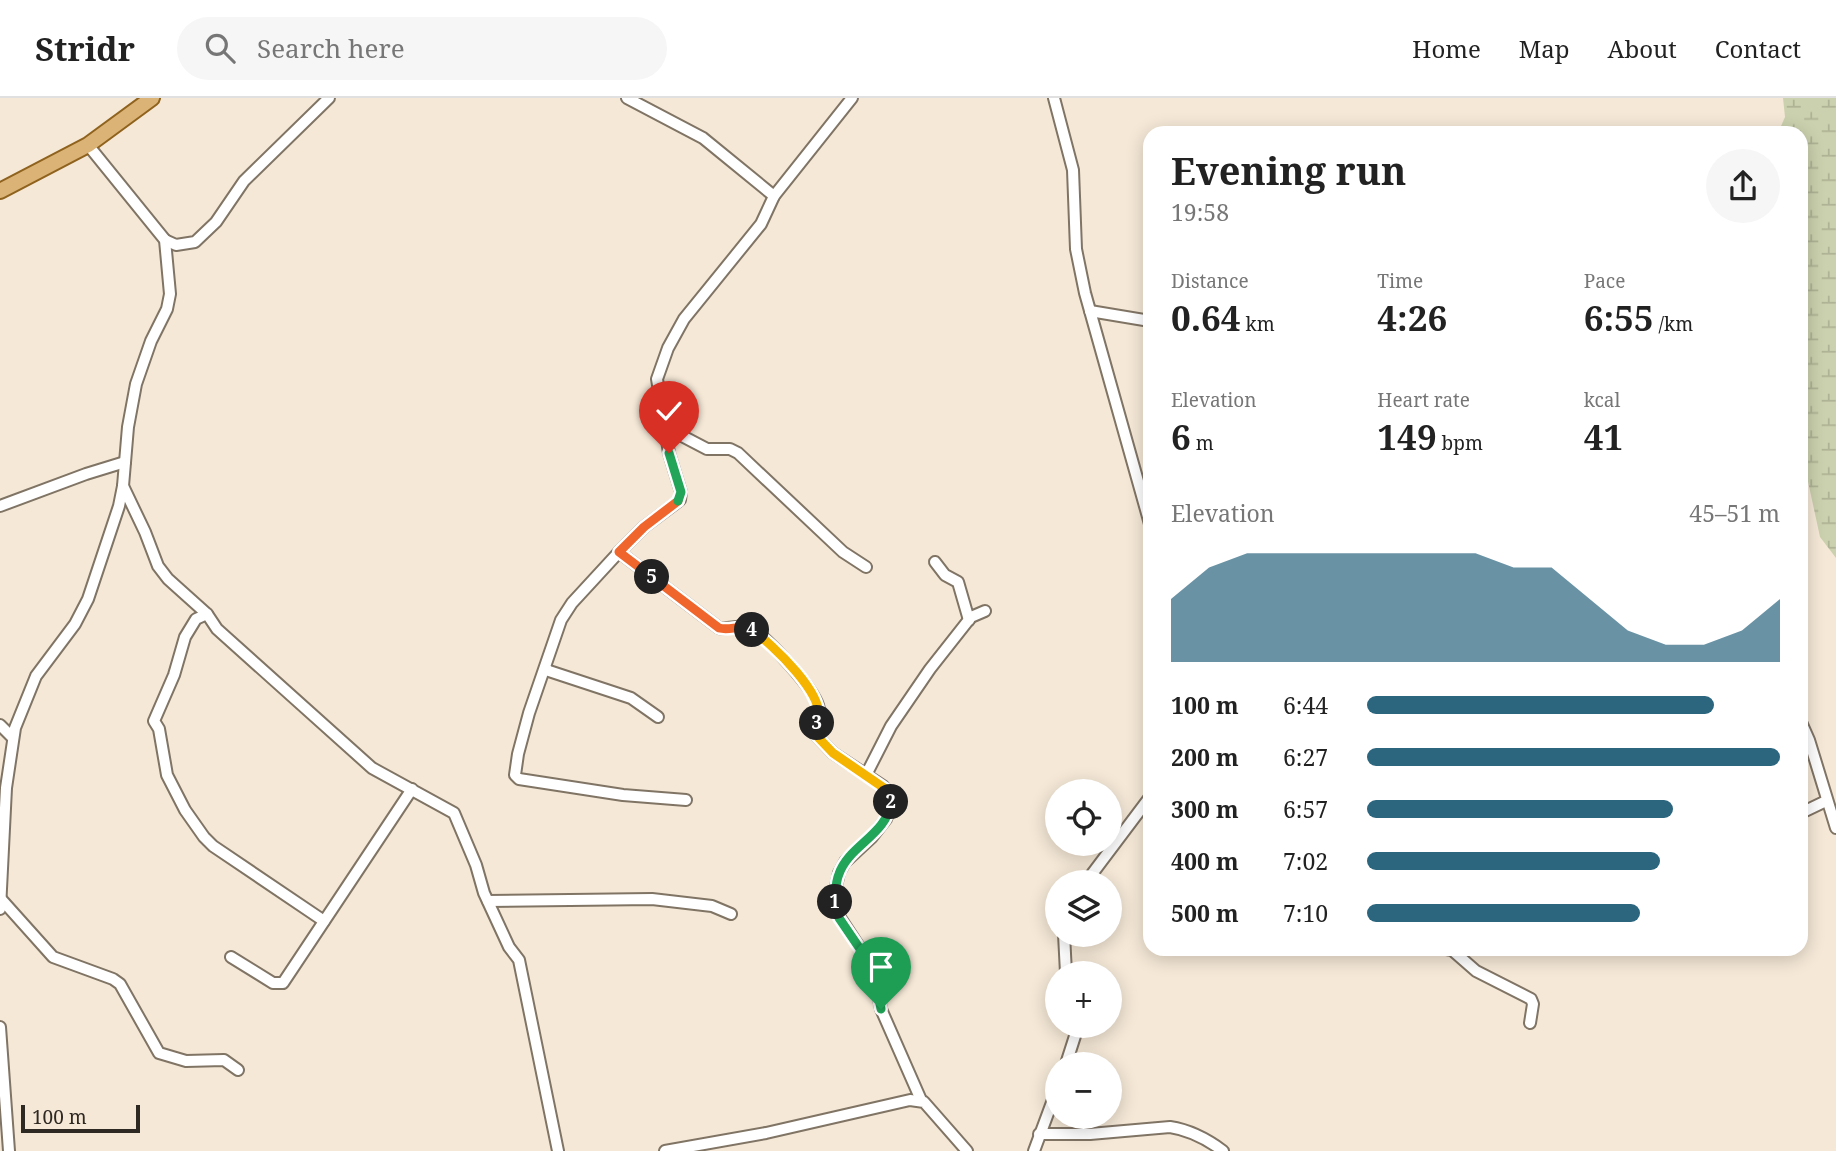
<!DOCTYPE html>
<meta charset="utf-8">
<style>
:root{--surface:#fff;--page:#f6f6f6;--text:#222;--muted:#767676;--line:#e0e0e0;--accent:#2b657e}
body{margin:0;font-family:"Noto Serif",serif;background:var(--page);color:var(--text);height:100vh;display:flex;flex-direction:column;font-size:26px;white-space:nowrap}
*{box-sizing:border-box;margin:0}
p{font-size:23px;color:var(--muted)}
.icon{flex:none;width:38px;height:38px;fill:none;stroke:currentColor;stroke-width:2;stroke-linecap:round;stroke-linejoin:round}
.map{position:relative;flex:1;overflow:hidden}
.side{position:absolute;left:1143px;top:28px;width:665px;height:830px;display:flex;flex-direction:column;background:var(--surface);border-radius:21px;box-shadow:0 4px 18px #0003}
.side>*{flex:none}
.buttons{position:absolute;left:1045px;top:681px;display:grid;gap:14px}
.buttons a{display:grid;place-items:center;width:77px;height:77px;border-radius:50%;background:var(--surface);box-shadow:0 4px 18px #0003;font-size:35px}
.scale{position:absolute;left:21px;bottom:18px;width:119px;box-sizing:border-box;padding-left:7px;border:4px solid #2f2923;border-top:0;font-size:19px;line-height:24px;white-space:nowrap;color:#2f2923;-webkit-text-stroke:5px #f5e8d7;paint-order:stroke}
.pin{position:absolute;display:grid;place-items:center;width:60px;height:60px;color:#fff;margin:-72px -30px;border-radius:50% 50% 50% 0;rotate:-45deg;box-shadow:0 0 7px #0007}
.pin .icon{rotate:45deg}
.km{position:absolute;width:35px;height:35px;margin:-18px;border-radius:50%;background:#222;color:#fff;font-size:19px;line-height:35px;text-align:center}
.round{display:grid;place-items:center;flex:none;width:74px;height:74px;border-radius:37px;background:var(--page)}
.head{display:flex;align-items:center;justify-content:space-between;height:119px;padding:0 28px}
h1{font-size:38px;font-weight:700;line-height:52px}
.figures{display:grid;grid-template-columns:repeat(3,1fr);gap:10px;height:119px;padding:7px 28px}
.figures div{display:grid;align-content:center}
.figures b{font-size:35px;font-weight:700}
.figures small{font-size:19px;font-weight:400}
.figures p{font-size:19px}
.chart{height:196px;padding:14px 28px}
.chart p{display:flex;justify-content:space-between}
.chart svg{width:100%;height:126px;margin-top:7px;fill:var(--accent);opacity:.7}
ul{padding:0 28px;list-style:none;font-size:23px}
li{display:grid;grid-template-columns:112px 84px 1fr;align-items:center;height:52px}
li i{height:18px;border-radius:9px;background:var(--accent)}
header{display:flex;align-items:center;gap:42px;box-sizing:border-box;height:98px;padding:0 35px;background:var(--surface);border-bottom:2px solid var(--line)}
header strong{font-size:33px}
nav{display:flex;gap:38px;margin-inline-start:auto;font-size:24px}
.search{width:490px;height:63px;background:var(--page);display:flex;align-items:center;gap:18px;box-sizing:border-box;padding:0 24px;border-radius:38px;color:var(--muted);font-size:26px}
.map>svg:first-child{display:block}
</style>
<header>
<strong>Stridr</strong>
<div class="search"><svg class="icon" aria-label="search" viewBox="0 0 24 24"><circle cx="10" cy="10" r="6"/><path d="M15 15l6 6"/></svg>Search here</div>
<nav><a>Home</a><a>Map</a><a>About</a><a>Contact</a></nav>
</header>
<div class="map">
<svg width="1836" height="1053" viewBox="0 0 1836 1053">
<defs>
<pattern id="wetland-marsh" width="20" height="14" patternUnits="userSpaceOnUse" patternTransform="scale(1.75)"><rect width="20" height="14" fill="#cbd1ae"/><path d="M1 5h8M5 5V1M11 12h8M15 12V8" fill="none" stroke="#afb395"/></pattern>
</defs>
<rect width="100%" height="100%" fill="#f5e8d7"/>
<path fill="url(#wetland-marsh)" d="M1783,0H1836V460L1820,439L1807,379L1801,361V35H1778L1785,19Z"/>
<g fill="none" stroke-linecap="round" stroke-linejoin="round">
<g stroke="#807465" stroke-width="14">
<g id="minor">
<path d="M627,0L703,40L774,98"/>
<path d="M1054,0L1073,72L1076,151L1085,195L1150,426"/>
<path d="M165,142L176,147L195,144L216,124L244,83L329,0"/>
<path d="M1090,213L1150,223"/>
<path d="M663,328L707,351H730L738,355L843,454L866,469"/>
<path d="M123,388L145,434L158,468L168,481L207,516L217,531L372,670L454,715L476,767L484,795L509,849L519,862L558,1053"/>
<path d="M0,408L86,376L125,364"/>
<path d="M619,454L719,530C730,532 741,525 752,531C768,541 817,593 819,611C820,620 816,624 812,631L813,634L833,655L883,688L890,696L891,708L886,721L872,739L845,764L839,775L836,788L835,812L873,870L881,911L921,1002"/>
<path d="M935,464L945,477L958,484L969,522"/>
<path d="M207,516L196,521L185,539L174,577L154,623L159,631L167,677L185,712L204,739L213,748L324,823"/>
<path d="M545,570L549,573L631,600L658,619"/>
<path d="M1801,624L1809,642L1836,730"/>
<path d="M0,627L13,640"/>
<path d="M866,677L891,628L930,571L971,519L985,513"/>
<path d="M686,702L623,697L519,681L515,677L518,656L529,615L561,522L572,505L619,454L644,429L680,402L681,394L669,355L657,281L668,250L684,221L761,126L774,98L852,0"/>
<path d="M1801,715L1826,703"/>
<path d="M1086,784L1150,699"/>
<path d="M1,801L53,859L113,881L120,886L159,955L186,963L224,962L238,972"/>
<path d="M488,803L652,801L712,808L731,816"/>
<path d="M0,811L6,690L15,630L36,578L75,526L88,501L119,408L123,388L128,329L136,286L151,243L167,211L170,196L165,142L88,47"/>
<path d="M1064,836L1066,875"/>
<path d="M1441,850L1452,852L1476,873L1531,901L1533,906L1530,925"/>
<path d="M231,859L273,885H283L412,691"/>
<path d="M0,929L9,1053"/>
<path d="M1066,966L1075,938V928"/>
<path d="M1039,1036H1090L1170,1029C1190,1032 1207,1041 1223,1053"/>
<path d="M665,1053L766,1035L910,1002L924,1004L967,1053"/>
<path d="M1034,1053L1057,991"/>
</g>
</g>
<g stroke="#8f621d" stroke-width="18">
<path id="major" d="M0,93L88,47L152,0"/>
</g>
<use href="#minor" stroke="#fff" stroke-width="10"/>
<use href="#major" stroke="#dbb376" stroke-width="14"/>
</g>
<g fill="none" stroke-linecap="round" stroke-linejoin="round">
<g stroke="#fff" stroke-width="14">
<path id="split-1" d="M835,804L839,820L873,870L881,911"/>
</g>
<g stroke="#fff" stroke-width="14">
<path id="split-2" d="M835,804C836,795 835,785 839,776C849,747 887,737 891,704"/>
</g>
<g stroke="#fff" stroke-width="14">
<path id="split-3" d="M817,625L813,634L833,655L887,692L891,704"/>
</g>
<g stroke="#fff" stroke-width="14">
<path id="split-4" d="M752,532C771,545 830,600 817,625"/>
</g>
<g stroke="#fff" stroke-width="14">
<path id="split-5" d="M652,479L719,530C731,533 740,526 752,532"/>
</g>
<g stroke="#fff" stroke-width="14">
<path id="split-6" d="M652,479L619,454L644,429L678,403"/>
</g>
<g stroke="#fff" stroke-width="14">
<path id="split-7" d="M669,355L681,394L678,403"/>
</g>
<use href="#split-1" stroke="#22a559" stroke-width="9"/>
<use href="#split-2" stroke="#22a559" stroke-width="9"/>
<use href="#split-3" stroke="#f5b400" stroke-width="9"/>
<use href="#split-4" stroke="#f5b400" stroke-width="9"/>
<use href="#split-5" stroke="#f0652b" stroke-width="9"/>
<use href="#split-6" stroke="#f0652b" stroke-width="9"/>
<use href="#split-7" stroke="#22a559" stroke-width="9"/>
</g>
</svg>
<div class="buttons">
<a><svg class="icon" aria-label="locate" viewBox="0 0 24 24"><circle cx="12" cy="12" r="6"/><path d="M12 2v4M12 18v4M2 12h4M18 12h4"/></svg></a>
<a><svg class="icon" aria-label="layers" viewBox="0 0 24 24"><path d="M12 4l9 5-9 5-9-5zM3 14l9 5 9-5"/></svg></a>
<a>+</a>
<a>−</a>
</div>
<div class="scale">100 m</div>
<div class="pin" style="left:881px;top:911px;background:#1e9e55"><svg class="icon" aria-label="arrive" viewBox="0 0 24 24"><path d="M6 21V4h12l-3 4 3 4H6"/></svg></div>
<div class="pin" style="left:669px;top:355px;background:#d93025"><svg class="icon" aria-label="check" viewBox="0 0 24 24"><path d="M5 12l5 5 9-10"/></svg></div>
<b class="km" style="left:835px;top:804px">1</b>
<b class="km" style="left:891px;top:704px">2</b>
<b class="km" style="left:817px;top:625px">3</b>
<b class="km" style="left:752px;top:532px">4</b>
<b class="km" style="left:652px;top:479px">5</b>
<section class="side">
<div class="head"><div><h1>Evening run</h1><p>19:58</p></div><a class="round"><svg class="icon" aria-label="share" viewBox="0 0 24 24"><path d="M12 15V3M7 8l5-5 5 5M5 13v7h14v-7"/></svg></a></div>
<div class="figures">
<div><p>Distance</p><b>0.64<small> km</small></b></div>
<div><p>Time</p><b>4:26</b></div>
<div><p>Pace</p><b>6:55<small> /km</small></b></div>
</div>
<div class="figures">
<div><p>Elevation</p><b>6<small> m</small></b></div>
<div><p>Heart rate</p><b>149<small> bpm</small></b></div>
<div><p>kcal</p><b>41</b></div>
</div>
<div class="chart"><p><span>Elevation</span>45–51 m</p>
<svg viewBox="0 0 160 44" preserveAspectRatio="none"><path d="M0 44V22L10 11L20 6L30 6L40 6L50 6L60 6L70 6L80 6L90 11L100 11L110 22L120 33L130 38L140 38L150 33L160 22V44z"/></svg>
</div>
<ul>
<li><b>100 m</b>6:44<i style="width:84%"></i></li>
<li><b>200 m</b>6:27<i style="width:100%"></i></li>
<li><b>300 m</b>6:57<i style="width:74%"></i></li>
<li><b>400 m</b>7:02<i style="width:71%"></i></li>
<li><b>500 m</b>7:10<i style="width:66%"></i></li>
</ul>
</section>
</div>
